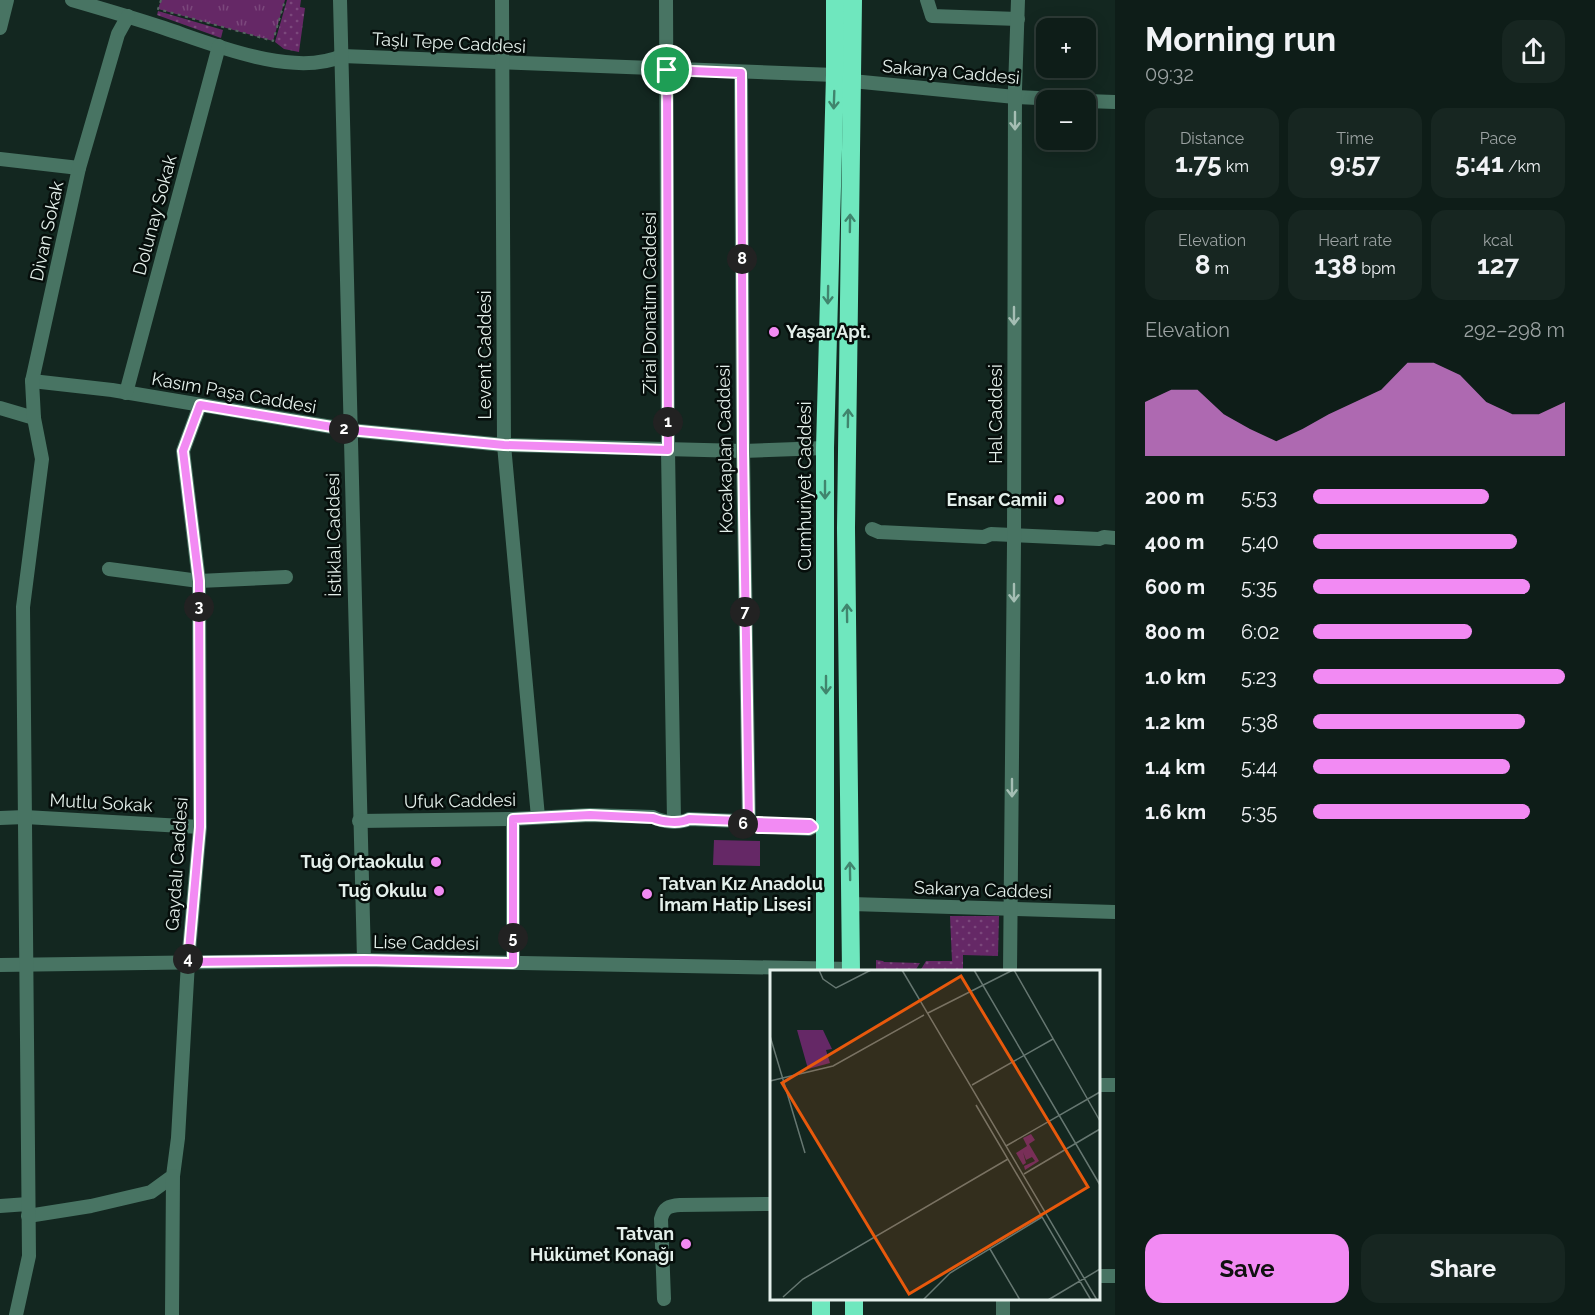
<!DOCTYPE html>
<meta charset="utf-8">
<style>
:root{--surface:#0e1d18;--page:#172621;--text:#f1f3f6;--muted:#9ba2a2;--line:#2e3b37;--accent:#f28af3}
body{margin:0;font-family:Raleway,sans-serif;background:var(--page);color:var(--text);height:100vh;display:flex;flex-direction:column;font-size:22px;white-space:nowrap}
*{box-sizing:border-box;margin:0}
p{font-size:20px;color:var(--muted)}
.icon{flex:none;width:33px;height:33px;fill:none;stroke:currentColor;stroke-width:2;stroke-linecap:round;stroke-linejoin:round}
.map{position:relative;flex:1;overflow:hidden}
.details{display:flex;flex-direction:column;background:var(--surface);width:480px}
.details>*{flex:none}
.controls{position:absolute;left:1036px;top:18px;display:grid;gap:12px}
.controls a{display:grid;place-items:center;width:60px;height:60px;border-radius:12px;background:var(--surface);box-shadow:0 3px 15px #0003,0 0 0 2px var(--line);font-size:30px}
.pin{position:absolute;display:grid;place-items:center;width:51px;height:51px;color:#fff;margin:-26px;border:3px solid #fff;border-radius:50%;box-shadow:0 2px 6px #0007}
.km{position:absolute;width:30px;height:30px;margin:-15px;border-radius:50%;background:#222;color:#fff;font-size:16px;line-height:30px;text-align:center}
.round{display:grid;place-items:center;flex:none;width:63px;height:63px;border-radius:18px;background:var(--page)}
.head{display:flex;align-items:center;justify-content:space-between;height:102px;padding:0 30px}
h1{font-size:33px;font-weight:700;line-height:45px}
.metrics{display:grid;grid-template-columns:repeat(3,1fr);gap:9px;height:102px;padding:6px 30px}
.metrics div{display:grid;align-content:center;border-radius:15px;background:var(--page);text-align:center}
.metrics b{font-size:26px;font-weight:700}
.metrics small{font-size:16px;font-weight:400}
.metrics p{font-size:16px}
.chart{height:168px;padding:12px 30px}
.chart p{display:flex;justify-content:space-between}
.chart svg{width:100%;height:108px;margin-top:6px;fill:var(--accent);opacity:.7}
.primary-button{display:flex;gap:12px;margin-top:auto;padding:12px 30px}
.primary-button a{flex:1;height:69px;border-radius:18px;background:var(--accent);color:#111;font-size:24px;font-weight:700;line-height:69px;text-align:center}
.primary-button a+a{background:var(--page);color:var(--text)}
ul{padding:0 30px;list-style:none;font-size:20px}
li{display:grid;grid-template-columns:96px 72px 1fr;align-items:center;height:45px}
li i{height:15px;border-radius:8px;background:var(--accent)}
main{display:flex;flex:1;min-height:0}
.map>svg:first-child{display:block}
</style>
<main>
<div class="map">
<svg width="1115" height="1315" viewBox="0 0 1115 1315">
<defs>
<pattern id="grass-dots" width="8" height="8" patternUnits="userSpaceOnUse" patternTransform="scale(1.5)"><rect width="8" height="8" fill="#652866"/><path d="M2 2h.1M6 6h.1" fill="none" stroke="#7b487c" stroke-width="1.8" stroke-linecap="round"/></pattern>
<pattern id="park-tufts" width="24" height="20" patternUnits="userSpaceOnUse" patternTransform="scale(1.5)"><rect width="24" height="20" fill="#652866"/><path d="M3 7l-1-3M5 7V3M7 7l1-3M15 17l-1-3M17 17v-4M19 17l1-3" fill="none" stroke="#7b487c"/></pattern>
</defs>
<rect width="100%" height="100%" fill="#132720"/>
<g fill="url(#grass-dots)">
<path d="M287,0H301L300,7L305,8L299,52L284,49L275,42Z"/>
<path d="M158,11L223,30L221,38L157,15Z"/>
<path d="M950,916H999L998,956L963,955V971H920L926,961H952Z"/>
<path d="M876,960L883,961L884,962L920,963L915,971H876Z"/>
</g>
<path fill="url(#park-tufts)" d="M161,0H285L273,41L158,9Z"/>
<path fill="#652866" d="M714,840L760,841V866L713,865Z"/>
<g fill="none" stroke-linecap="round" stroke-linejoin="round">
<path stroke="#546660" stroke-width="2" stroke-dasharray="3 4.5" stroke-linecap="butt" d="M161,0L158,9L273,41L285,0"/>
<g stroke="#487463" stroke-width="14">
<path d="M72,0C103,9 134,18 164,28C212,44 293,78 342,56L835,75"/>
<path d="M340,0L364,960"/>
<path d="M502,0L504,445L538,817"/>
<path d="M666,0L668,450L674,821"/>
<path d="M927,0L932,16L1018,19"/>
<path d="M0,28L7,0"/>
<path d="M741,73L743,451L749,825"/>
<path d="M852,81L1015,97L1082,100"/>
<path d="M1086,101L1115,102"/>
<path d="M0,159L79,168"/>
<path d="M32,381L112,390L350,430L504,445L743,451L825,448"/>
<path d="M126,393L219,46"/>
<path d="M0,408L34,418"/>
<path d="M872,529L879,532L984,537L991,534L1099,539L1104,537L1115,538"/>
<path d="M109,569L199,581L286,577"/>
<path d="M0,818L25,817L200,827"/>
<path d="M359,821L513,819L590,815L653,817C662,822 680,824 689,819L739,821L744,825"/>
<path d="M742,825L809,829L813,827"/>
<path d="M851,904L1115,912"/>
<path d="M513,963V819"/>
<path d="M0,965L364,960L851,969"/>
<path d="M1010,972L1014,543L1015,89L1018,0"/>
<path d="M1098,1085H1115"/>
<path d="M0,1206L28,1204"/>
<path d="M28,1216L91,1206L151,1192L173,1176L178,1138L188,962L200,827L199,581L183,451L200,405"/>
<path d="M1098,1276H1115"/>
<path d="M664,1299L661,1219C664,1207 669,1206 680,1205L771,1204"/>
<path d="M16,1315L29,1256L23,607L42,459L34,418L32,381L79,168L118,34L128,16"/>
<path d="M172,1315L173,1176"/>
<path d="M1003,1315V1298"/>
</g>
<g stroke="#6fe7be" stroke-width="18">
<path d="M825,972V448L835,75V0"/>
<path d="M851,972L846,528L853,0"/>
<path d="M821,1298V1315"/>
<path d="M854,1298V1315"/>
</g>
</g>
<defs><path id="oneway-shaft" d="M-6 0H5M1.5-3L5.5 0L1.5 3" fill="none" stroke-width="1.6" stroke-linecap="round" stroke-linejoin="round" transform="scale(1.5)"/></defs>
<g stroke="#40856d">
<use href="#oneway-shaft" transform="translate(834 100) rotate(92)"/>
<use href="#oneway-shaft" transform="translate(850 223) rotate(-89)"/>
<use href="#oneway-shaft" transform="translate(828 295) rotate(91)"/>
<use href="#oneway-shaft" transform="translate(848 418) rotate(-89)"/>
<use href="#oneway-shaft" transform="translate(825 490) rotate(90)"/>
<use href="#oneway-shaft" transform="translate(847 613) rotate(-91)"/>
<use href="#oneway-shaft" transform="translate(826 685) rotate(90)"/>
<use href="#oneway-shaft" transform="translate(850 871) rotate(-91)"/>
</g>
<g stroke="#a5beb4">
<use href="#oneway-shaft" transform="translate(1015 121) rotate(90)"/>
<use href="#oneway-shaft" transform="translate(1014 316) rotate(90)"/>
<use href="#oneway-shaft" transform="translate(1014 593) rotate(90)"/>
<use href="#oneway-shaft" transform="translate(1012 788) rotate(90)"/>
</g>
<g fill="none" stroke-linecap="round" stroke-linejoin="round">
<g stroke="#fff" stroke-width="12">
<path id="route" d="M667,70L668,450L504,445L350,430L200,405L183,451L199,581L200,827L188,962L364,960L513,963V819L590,815L653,818C662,822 680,824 689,819L739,821C745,826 752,824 758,828L809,829L813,827L810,824L758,822L754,825H749L743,451L741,73L667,70"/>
</g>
<use href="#route" stroke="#f28af3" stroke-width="8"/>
</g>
<g fill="#f28af3" stroke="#060e0b" stroke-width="2">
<circle cx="774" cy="332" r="6"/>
<circle cx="1059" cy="500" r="6"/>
<circle cx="436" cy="862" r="6"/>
<circle cx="439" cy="891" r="6"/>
<circle cx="647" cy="894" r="6"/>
<circle cx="686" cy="1244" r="6"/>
</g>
<g text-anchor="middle" stroke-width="5" stroke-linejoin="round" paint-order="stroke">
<g font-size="18" fill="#e3efea" stroke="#060e0b">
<text transform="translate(449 43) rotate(3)" y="6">Taşlı Tepe Caddesi</text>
<text transform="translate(951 72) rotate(5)" y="6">Sakarya Caddesi</text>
<text transform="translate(155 215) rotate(-75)" y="6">Dolunay Sokak</text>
<text transform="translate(47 231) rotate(-78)" y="6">Divan Sokak</text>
<text transform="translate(650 303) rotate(-90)" y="6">Zirai Donatım Caddesi</text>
<text transform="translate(485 355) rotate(-90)" y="6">Levent Caddesi</text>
<text transform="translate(234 393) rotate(10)" y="6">Kasım Paşa Caddesi</text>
<text transform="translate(996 414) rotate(-90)" y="6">Hal Caddesi</text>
<text transform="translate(725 449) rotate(-91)" y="6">Kocakaplan Caddesi</text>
<text transform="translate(805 486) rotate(-90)" y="6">Cumhuriyet Caddesi</text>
<text transform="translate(334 535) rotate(-91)" y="6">İstiklal Caddesi</text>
<text transform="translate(460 801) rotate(-1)" y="6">Ufuk Caddesi</text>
<text transform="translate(101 803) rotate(3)" y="6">Mutlu Sokak</text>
<text transform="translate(177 864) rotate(-86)" y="6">Gaydalı Caddesi</text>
<text transform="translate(983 890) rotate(2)" y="6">Sakarya Caddesi</text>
<text transform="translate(426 943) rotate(1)" y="6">Lise Caddesi</text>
</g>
<g font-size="18" font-weight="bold" fill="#e3efea" stroke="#060e0b" text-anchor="end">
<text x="786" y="338" text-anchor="start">Yaşar Apt.</text>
<text x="1047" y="506">Ensar Camii</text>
<text x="424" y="868">Tuğ Ortaokulu</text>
<text x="659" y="890" text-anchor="start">Tatvan Kız Anadolu<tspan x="659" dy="21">İmam Hatip Lisesi</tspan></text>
<text x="427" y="897">Tuğ Okulu</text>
<text x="674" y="1240">Tatvan<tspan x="674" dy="21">Hükümet Konağı</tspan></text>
</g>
</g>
<g transform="translate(770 970)">
<rect width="330" height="330" fill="#132720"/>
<path d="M261,164L265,170L259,174L269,191L255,200L254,196L265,191L262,187L256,190L253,182L256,193L253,195L246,183L257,176L253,168Z" fill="#652866"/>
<path d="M27,60H53L62,79L56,80L60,93L38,99Z" fill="#652866"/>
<path fill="none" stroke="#667771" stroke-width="1.5" d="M49,0L53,9L66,18L101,0M132,0L327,330M204,0L330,215M244,0L330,151M158,43L243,0M0,66L35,183M0,111L63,96L154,45M202,115L283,69M206,135L321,330M236,176L330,122M254,204L330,159M220,279L250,330M13,327L33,309L238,189M153,330L180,303L272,247M278,330L330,299"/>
<path fill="#e8590c" fill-opacity="0.15" stroke="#e8590c" stroke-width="3" d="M191,6L318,217L139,324L12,113Z"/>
<rect width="330" height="330" fill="none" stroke="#e3efea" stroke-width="3"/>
</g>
</svg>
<div class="controls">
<a>+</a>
<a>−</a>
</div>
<div class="pin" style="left:667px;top:70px;background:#1e9e55"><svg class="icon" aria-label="arrive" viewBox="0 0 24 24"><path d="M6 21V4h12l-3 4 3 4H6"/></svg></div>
<b class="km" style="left:668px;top:422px">1</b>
<b class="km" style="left:344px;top:429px">2</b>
<b class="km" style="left:199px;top:607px">3</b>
<b class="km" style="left:188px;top:959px">4</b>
<b class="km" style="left:513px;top:938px">5</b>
<b class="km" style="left:743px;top:824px">6</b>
<b class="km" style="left:745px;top:612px">7</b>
<b class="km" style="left:742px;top:259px">8</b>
</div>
<section class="details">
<div class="head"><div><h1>Morning run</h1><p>09:32</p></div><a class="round"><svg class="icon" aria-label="share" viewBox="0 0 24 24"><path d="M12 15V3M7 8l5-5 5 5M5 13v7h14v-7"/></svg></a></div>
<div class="metrics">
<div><p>Distance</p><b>1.75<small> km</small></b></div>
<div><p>Time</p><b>9:57</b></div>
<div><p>Pace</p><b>5:41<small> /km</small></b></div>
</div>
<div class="metrics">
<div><p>Elevation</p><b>8<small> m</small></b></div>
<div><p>Heart rate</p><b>138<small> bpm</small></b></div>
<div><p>kcal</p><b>127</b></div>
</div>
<div class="chart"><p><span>Elevation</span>292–298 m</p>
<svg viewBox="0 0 160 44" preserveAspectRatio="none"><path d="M0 44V22L10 17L20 17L30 27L40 33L50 38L60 33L70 27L80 22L90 17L100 6L110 6L120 11L130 22L140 27L150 27L160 22V44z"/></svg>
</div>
<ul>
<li><b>200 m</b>5:53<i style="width:70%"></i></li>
<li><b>400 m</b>5:40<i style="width:81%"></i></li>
<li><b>600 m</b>5:35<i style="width:86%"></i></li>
<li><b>800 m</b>6:02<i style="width:63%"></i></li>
<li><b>1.0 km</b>5:23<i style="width:100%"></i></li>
<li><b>1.2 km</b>5:38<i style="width:84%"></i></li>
<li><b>1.4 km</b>5:44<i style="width:78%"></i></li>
<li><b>1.6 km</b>5:35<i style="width:86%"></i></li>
</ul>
<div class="primary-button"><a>Save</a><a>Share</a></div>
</section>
</main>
